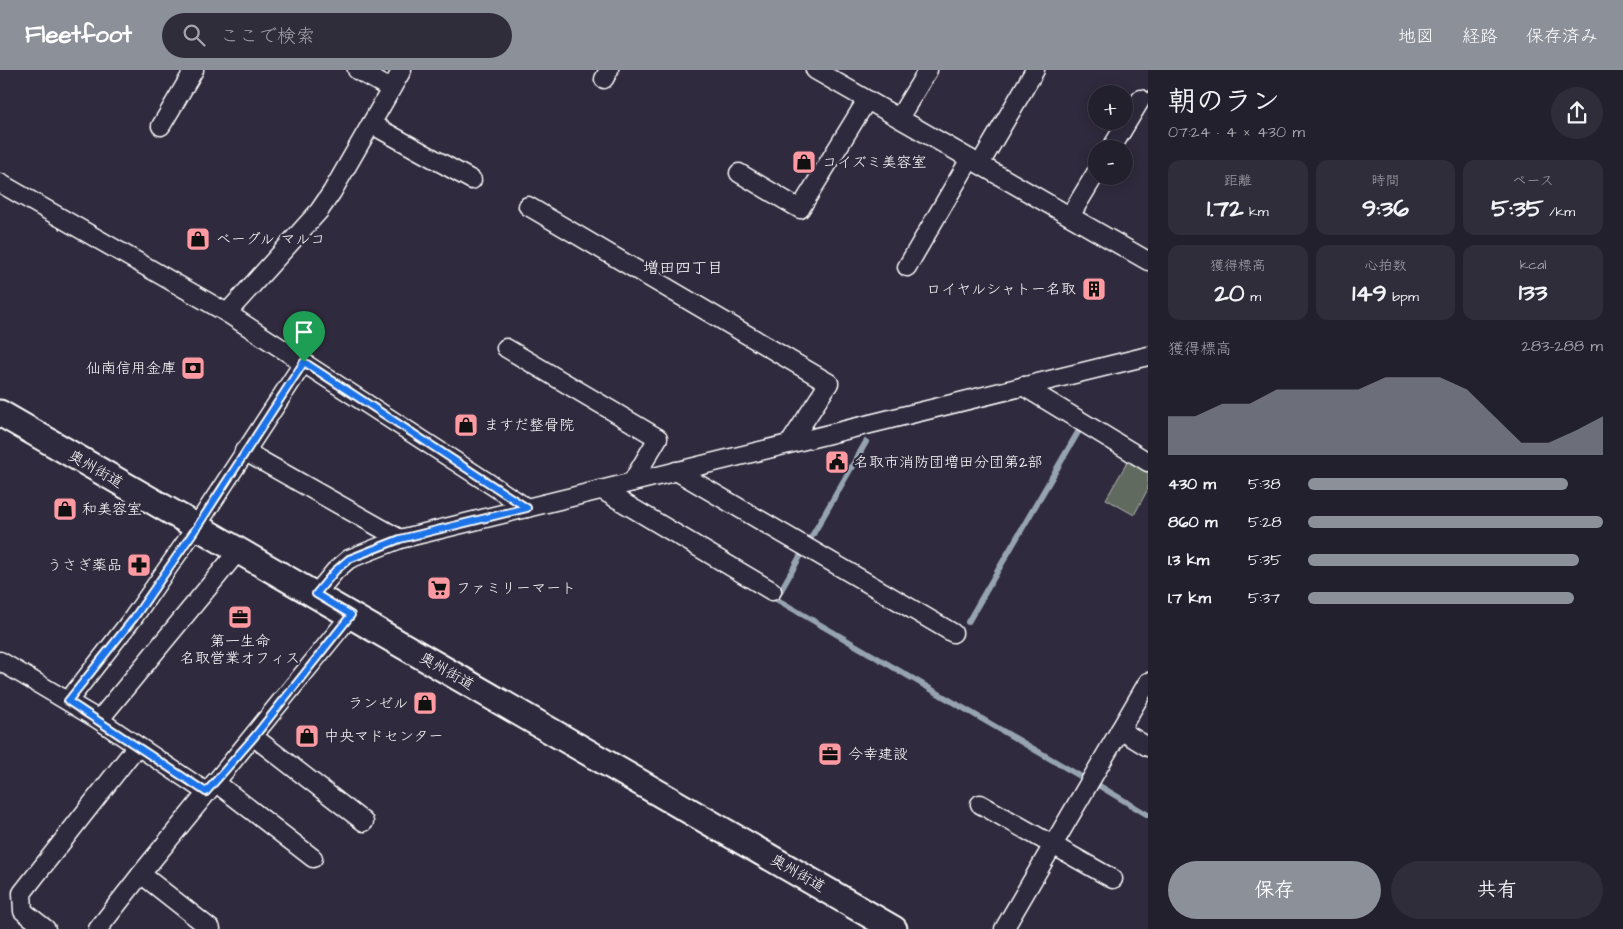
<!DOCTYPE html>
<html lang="ja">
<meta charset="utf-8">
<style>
:root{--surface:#23202e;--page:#2f2d3a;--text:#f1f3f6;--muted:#a3a3aa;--line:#403e4a;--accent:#8c9099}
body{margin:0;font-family:"Architects Daughter","Klee One",sans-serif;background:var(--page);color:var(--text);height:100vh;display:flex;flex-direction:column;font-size:19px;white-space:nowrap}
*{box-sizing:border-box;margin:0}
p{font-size:16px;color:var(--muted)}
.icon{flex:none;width:28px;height:28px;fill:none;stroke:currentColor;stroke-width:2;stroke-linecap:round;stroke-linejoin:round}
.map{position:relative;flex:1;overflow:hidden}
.panel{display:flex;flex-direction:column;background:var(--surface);width:475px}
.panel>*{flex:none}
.buttons{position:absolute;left:1088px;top:15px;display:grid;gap:10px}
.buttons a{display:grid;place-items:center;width:45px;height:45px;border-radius:50%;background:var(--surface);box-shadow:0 2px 12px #0003,0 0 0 1px var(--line);font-size:25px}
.pin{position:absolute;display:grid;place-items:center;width:42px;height:42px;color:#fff;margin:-51px -21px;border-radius:50% 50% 50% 0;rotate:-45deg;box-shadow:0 0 5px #0007}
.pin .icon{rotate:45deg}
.round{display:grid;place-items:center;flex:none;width:52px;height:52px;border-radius:26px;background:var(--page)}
.head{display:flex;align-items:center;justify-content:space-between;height:85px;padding:0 20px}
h1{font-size:28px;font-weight:700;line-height:38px}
.metrics{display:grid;grid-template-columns:repeat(3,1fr);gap:8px;height:85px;padding:5px 20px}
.metrics div{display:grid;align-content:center;border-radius:12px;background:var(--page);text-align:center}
.metrics b{font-size:25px;font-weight:700}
.metrics small{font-size:14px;font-weight:400}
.metrics p{font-size:14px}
.chart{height:140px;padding:10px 20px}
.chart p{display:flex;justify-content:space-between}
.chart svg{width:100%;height:90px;margin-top:5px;fill:var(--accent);opacity:.7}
.primary-button{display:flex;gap:10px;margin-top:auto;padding:10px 20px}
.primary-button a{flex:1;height:58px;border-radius:30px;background:var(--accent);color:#fff;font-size:20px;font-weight:700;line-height:58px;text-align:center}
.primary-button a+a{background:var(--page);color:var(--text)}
ul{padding:0 20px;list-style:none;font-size:16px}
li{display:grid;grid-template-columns:80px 60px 1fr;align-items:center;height:38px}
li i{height:12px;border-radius:6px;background:var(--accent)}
header{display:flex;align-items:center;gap:30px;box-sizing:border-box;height:70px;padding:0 25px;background:var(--accent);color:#fff}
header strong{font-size:24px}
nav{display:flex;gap:28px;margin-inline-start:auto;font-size:18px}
.search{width:350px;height:45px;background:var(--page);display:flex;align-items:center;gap:12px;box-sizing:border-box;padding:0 18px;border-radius:28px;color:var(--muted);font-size:19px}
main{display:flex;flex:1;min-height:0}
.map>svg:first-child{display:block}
</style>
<header>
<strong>Fleetfoot</strong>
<div class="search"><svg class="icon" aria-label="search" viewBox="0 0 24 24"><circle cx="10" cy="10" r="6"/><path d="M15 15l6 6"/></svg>ここで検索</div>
<nav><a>地図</a><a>経路</a><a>保存済み</a></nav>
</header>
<main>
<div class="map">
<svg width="1148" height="859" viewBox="0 0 1148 859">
<rect width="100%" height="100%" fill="#2f2a3d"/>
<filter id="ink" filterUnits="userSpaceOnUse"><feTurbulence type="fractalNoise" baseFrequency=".02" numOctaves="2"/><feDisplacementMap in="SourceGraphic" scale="10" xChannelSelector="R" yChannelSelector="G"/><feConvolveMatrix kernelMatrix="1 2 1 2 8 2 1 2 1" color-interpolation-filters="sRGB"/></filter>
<g filter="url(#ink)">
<path fill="#616a5f" stroke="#b0b4af" d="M1132,384L1148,393V419L1134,445L1106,429Z"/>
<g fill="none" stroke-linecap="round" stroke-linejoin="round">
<g stroke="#96a3b0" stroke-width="6">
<path d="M808,473L866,372"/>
<path d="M802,483L776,529L1080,706"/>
<path d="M968,552L1081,357"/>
<path d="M1098,715L1148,745"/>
</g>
<g stroke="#fff" stroke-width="21">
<g id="street">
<path d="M357,0L391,19"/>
<path d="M815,0L1148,191"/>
<path d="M604,9L609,0"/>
<path d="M899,48L928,0"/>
<path d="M371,54L472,110"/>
<path d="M161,56L194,0"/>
<path d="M1111,79L1141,29"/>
<path d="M980,94L1035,0"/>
<path d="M739,103L800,139L867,30"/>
<path d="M0,113L227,243L527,438"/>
<path d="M528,136L829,313L790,373"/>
<path d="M1070,146L1096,103"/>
<path d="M907,197L970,89"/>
<path d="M227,243L319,141L332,122L402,0"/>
<path d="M506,278L658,368L632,412"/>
<path d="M1023,316L1148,392"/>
<path d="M244,381L400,469"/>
<path d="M676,401L953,563"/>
<path d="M602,420L772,521"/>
<path d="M316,524L335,501L349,489L400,469L1148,286"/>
<path d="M0,591L99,650L206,722"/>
<path d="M68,631L133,548L190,466L304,292"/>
<path d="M99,650L239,480"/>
<path d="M1120,660L1148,677"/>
<path d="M254,667L364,752"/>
<path d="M215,712L313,788"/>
<path d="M980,734L1113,809"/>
<path d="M141,804L211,859"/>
<path d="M46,859L23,841L22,823L137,676"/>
<path d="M98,859L141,804L351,545"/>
<path d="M1004,859L1148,612"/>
</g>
</g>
<g stroke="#fff" stroke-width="29">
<path id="secondary" d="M0,343L894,859"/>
</g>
<use href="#street" stroke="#2f2a3d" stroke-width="18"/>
<use href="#secondary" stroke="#2f2a3d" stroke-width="25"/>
</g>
</g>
<g fill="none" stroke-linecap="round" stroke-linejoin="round" filter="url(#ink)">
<g stroke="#fff" stroke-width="10">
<path id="route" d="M304,292L527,438L400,469L349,489L335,501L316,524L351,545L254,667L206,722L68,631L134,548L197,457Z"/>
</g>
<use href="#route" stroke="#1a73e8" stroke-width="6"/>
</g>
<defs>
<g id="shop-square" transform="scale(1.25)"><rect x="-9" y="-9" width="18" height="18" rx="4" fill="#ff9aa2" stroke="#2f2a3d"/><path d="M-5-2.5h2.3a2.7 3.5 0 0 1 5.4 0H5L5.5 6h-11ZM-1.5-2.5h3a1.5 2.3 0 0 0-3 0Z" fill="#111"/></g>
<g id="building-square" transform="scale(1.25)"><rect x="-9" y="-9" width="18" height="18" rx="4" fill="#ff9aa2" stroke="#2f2a3d"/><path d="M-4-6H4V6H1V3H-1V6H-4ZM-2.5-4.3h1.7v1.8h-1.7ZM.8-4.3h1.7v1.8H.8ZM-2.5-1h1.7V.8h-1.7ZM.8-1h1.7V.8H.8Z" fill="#111"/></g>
<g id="bank-square" transform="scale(1.25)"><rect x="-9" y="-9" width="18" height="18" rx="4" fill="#ff9aa2" stroke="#2f2a3d"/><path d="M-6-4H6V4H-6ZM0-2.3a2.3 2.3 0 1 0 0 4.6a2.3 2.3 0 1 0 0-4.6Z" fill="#111"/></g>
<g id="civic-square" transform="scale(1.25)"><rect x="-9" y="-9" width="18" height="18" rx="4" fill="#ff9aa2" stroke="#2f2a3d"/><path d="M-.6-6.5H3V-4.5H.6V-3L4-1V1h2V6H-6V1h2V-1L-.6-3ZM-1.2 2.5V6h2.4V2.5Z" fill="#111"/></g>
<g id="pharmacy-square" transform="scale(1.25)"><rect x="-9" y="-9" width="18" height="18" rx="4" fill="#ff9aa2" stroke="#2f2a3d"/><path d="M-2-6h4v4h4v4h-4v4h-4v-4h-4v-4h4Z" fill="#111"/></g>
<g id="supermarket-square" transform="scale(1.25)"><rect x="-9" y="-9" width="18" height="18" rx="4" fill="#ff9aa2" stroke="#2f2a3d"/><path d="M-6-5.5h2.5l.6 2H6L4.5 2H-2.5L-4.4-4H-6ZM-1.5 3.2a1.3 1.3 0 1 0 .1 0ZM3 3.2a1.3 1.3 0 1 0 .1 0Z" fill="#111"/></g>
<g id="office-square" transform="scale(1.25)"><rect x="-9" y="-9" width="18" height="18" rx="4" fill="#ff9aa2" stroke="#2f2a3d"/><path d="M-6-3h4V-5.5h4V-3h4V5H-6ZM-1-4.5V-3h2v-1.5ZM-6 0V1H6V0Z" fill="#111"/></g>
</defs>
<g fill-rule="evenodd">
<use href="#shop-square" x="804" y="92"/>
<use href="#shop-square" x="198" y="169"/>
<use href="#building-square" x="1094" y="219"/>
<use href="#bank-square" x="193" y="298"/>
<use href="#shop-square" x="466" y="355"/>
<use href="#civic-square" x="837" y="392"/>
<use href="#shop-square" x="65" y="439"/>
<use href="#pharmacy-square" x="139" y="495"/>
<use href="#supermarket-square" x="439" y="518"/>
<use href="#office-square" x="240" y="547"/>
<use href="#shop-square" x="425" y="633"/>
<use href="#shop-square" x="307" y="666"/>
<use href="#office-square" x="830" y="684"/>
</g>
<g text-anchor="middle" stroke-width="4.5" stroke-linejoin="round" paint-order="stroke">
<g font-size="15" fill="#fff" stroke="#2f2a3d" text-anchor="start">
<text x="822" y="97">コイズミ美容室</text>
<text x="216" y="174">ベーグル マルコ</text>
<text x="1076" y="224" text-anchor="end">ロイヤルシャトー名取</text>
<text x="176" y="303" text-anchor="end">仙南信用金庫</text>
<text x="484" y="360">ますだ整骨院</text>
<text x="854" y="397">名取市消防団増田分団第2部</text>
<text x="82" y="444">和美容室</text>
<text x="122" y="500" text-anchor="end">うさぎ薬品</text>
<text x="456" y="523">ファミリーマート</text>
<text x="240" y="576" text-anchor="middle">第一生命<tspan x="240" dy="17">名取営業オフィス</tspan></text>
<text x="408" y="638" text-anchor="end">ランゼル</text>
<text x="324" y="671">中央マドセンター</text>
<text x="848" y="689">今幸建設</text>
</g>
<g font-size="15" fill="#fff" stroke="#2f2a3d">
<text transform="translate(96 399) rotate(30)" y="5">奥州街道</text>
<text transform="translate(447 601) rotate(30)" y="5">奥州街道</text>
<text transform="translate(798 803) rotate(30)" y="5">奥州街道</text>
</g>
<g font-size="16" fill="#fff" stroke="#2f2a3d">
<text x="683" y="203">増田四丁目</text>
</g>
</g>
</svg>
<div class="buttons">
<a>+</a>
<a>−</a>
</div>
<div class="pin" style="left:304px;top:292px;background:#1e9e55"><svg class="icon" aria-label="arrive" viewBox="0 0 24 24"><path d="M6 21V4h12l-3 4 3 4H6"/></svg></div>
</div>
<section class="panel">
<div class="head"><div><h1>朝のラン</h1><p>07:24 · 4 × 430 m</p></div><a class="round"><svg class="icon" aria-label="share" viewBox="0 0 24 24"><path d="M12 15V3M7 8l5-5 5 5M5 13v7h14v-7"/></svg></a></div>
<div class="metrics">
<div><p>距離</p><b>1.72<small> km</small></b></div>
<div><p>時間</p><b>9:36</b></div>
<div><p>ペース</p><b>5:35<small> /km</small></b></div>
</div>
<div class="metrics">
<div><p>獲得標高</p><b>20<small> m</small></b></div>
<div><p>心拍数</p><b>149<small> bpm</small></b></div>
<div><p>kcal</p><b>133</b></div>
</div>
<div class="chart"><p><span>獲得標高</span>283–288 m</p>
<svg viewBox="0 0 160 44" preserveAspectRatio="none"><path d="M0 44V25L10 25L20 19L30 19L40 12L50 12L60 12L70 12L80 6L90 6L100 6L110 12L120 25L130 38L140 38L150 32L160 25V44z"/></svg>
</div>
<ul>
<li><b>430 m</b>5:38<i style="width:88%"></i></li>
<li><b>860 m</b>5:28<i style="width:100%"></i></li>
<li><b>1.3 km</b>5:35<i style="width:92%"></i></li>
<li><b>1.7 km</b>5:37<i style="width:90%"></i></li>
</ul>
<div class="primary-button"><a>保存</a><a>共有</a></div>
</section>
</main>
